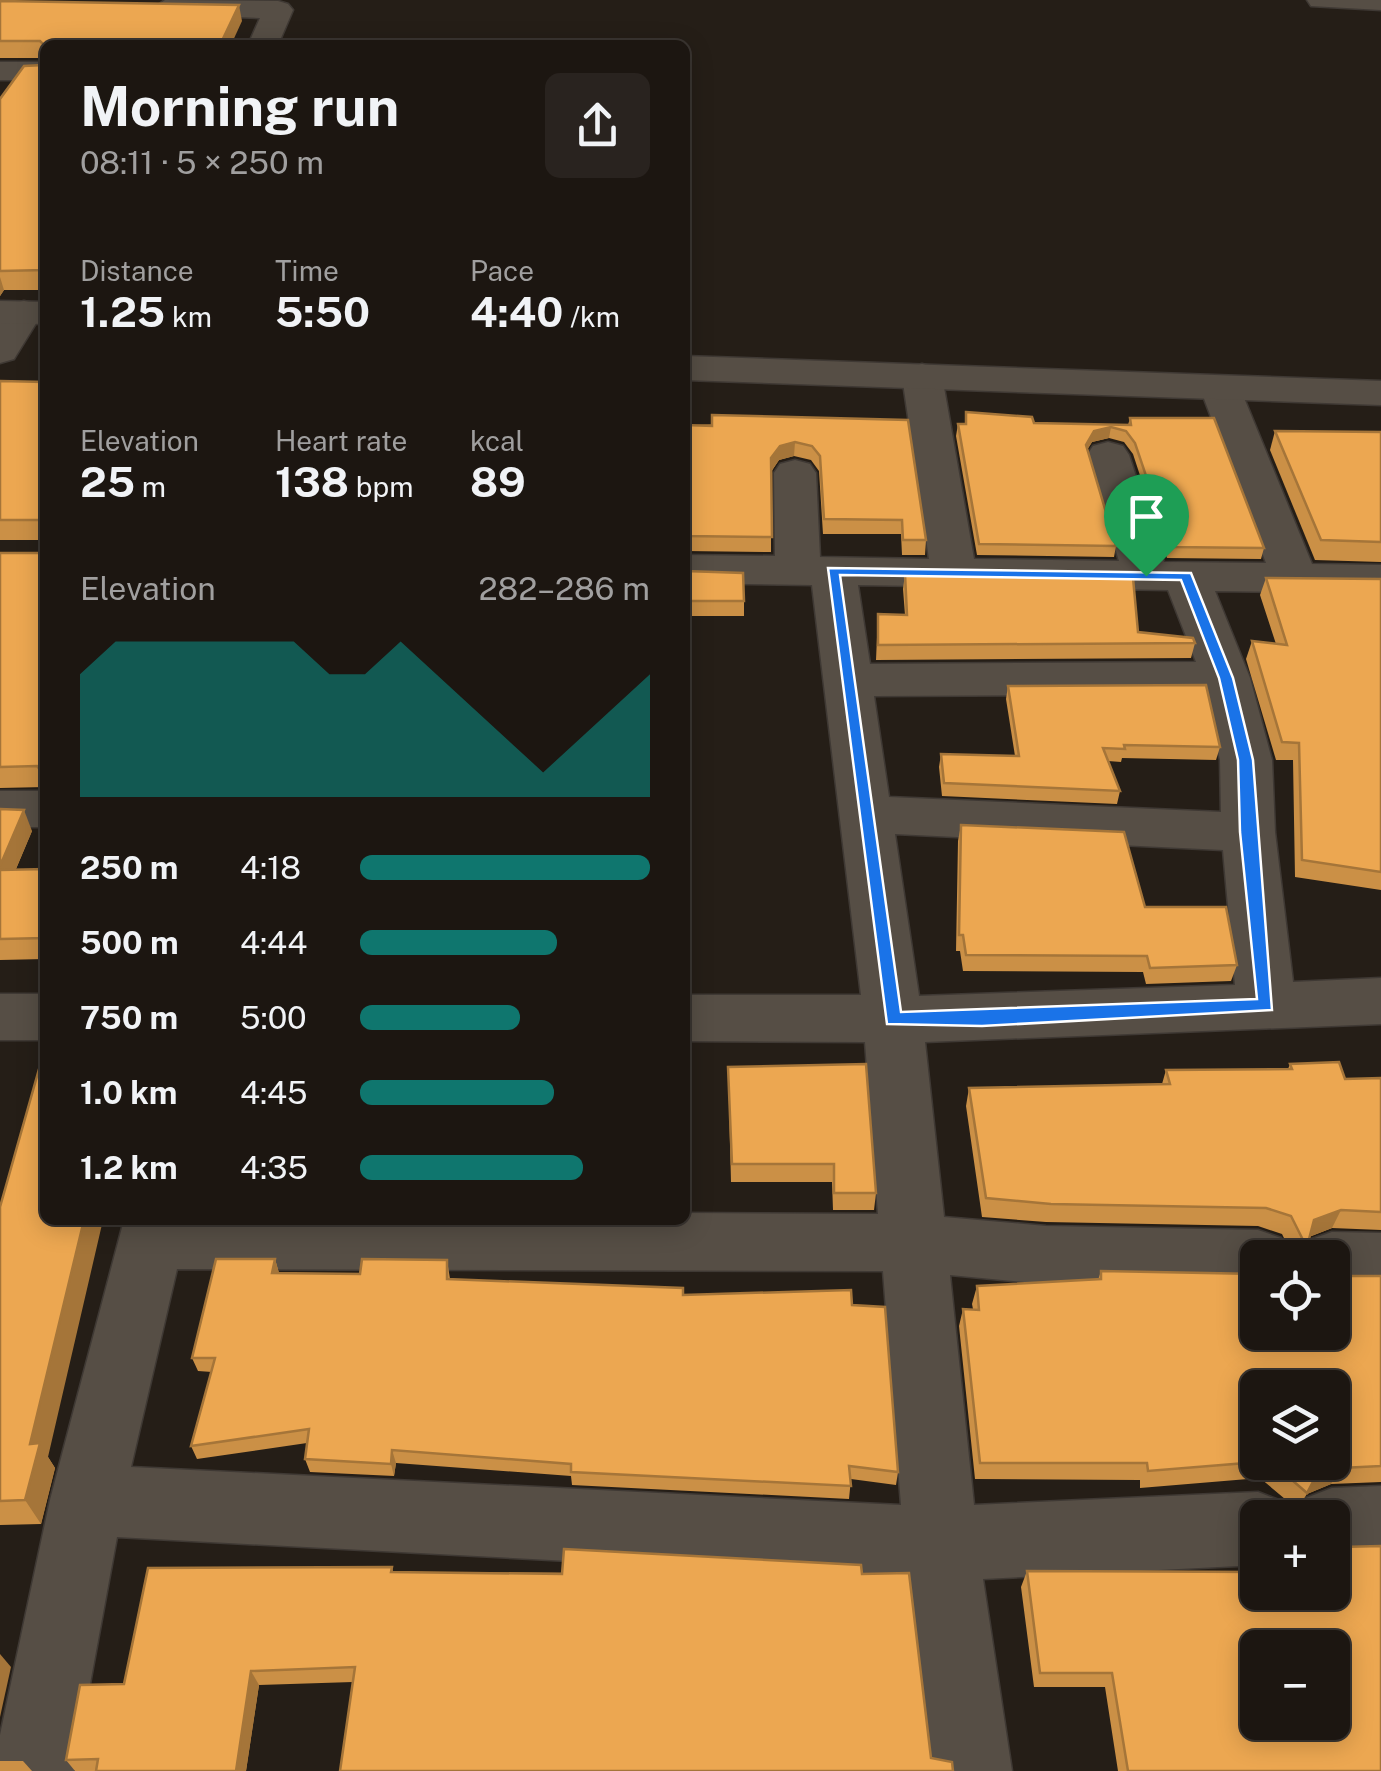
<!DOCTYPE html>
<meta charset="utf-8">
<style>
:root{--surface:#1c1611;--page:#29231f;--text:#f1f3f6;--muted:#a09f9f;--line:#3a3531;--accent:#0f766e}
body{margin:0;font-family:"Public Sans",sans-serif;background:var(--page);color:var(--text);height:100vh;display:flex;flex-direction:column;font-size:38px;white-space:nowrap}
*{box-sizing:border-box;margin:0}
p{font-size:32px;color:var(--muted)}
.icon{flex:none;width:55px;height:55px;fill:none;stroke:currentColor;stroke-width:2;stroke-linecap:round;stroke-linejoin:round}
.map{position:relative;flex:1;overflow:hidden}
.panel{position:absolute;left:40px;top:40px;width:650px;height:1185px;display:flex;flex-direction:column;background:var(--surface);border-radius:15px;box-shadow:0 5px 25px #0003,0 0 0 2px var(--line)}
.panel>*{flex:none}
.controls{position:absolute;left:1240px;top:1240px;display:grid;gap:20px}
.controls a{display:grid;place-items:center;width:110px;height:110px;border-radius:15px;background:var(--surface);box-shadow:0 5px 25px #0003,0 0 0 2px var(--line);font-size:50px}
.pin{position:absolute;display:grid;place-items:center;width:85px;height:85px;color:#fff;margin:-102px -42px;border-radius:50% 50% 50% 0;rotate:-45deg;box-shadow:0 0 10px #0007}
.pin .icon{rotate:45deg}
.round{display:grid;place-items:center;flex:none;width:105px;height:105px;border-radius:15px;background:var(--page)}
.overview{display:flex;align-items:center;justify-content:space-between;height:170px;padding:0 40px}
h1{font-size:55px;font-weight:700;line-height:75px}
.metrics{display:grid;grid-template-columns:repeat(3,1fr);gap:15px;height:170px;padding:10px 40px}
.metrics div{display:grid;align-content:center}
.metrics b{font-size:42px;font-weight:700}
.metrics small{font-size:28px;font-weight:400}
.metrics p{font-size:28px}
.chart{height:280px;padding:20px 40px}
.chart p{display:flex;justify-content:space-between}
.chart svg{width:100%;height:180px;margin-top:10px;fill:var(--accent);opacity:.7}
ul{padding:0 40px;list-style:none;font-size:32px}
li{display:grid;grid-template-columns:160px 120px 1fr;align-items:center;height:75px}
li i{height:25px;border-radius:12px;background:var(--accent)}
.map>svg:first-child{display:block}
</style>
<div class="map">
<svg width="1381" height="1771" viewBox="0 0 1381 1771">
<rect width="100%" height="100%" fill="#251e17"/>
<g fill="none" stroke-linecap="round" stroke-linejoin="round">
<g stroke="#3f3934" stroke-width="3">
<g id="minor">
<path d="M165,0L278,1L288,4L293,10L278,45H248L260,18L158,14L154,8Z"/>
<path d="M1307,0H1381V10L1311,6Z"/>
<rect x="0" y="62" width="45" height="18"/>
<path d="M24,301L37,304L43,312L14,359L0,363V320L11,304Z"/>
<path d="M922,364L936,368L942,376L974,559L1119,561L1087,455L1093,446L1108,442L1123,446L1129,455L1164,562L1266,563L1200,388L1206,379L1220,376L1234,379L1240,388L1312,564L1381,565V593L1215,591L1250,678L1272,760L1275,832L1293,982L1381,978V1024L925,1042L944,1217L1046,1226L1258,1230L1281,1238L1290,1258H1258V1288L1046,1284L950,1275L974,1505L1258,1492L1284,1502L1291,1518H1258V1565L983,1579L1012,1771H930L908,1579L117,1537L74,1771H0V1735L50,1500L124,1220H685V1213L878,1214L865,1042L685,1041V995H861L812,585L685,583V555L775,556L774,473L780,464L795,460L810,464L816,473L820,557L929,559L902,376L908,368ZM858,585L1168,590L1196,662L870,664ZM1205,694L1220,760L1221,812L889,797L874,696ZM895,834L1223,850L1235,985L919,996ZM177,1269L883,1271L901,1505L131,1467Z"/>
<rect x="0" y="791" width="45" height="36"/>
<rect x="0" y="994" width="45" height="46"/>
<path d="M1332,1232L1381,1233V1291L1332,1290V1258H1301L1309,1240Z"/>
<path d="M1381,1486V1558L1332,1560V1518H1298L1306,1498L1332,1488Z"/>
</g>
</g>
<g stroke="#3f3934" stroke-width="3">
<g id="tertiary">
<path d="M0,301L45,302V324L0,323Z"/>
<path d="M685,356L1381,381V405L685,380Z"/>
</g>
</g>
<use href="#minor" fill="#564e45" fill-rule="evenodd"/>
<use href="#tertiary" fill="#564e45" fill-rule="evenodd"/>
</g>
<g fill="#cb9046" fill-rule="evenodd">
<path d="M0,1L242,21L45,45V290H4L0,296V99L43,65V58H0Z"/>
<path d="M0,381L45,382V787L0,788V553H41V540H0Z"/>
<path d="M966,412L1034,423L1128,425L1130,418L1264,548L1261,559L1167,558L1133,454L1124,442L1109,438L1092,442L1087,450L1116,546L1114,557L977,555L956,436L958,424H965Z"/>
<path d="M908,420L926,540L925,555H902L901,534H823L819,471L811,460L794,456L779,460L771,472V552L685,551V425Z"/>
<path d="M1275,431L1381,432V562L1315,560L1270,450Z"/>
<path d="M685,571L744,601V616H685Z"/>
<path d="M905,574L1138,632L1195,643L1191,658L876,660L878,614L905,615L903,589Z"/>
<path d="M1266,578L1381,579V890L1295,877L1293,760H1276L1246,659L1252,641L1276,644L1260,595Z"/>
<path d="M1008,686L1220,747L1216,760L1122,758L1121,762L1108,761L1120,791L1117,804L942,796L939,767L941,754L1015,756L1006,699Z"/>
<path d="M0,809L32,831L16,869H45V959L0,960Z"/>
<path d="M961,825L1145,907L1237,965L1231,981L1146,984L1143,972L963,971L960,951H956L958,841Z"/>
<path d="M1339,1062L1345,1079L1381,1078V1230L1332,1228L1309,1237L1308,1243L1338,1244V1272L1341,1276H1381V1482L1331,1484L1307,1494L1297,1509L1260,1478L1140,1488V1480L975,1479L959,1326L963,1309H973L972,1304L977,1286L1098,1280L1101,1271L1258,1274V1332H1332V1258H1264L1270,1244H1287L1282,1234L1258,1226L1046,1222L982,1217L966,1106L969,1088L1162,1084L1166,1070L1288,1069L1290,1064ZM1258,1388H1332V1462H1258Z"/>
<path d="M728,1067L876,1193L874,1210H833L832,1182H731Z"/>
<path d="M0,1207L48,1457L55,1468L41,1524L0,1525Z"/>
<path d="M275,1259L279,1273L360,1274L447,1260L450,1279L852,1305L898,1472L896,1485L851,1479L849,1499L572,1485L571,1476L396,1463L394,1476L310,1472L305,1459L307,1443L197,1459L191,1446L212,1372L198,1371L192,1358Z"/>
<path d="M1321,1506H1339L1340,1547L1381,1546V1771H1118L1105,1687H1034L1021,1587L1027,1571L1258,1572V1592H1332V1518H1313ZM1258,1648H1332V1722H1258Z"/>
<path d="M392,1567L393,1572L862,1574L931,1758L353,1682L259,1685L246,1771H75L66,1760L124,1684Z"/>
<path d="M0,1761H23L32,1771H0Z"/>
</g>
<g fill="#a57539">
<path d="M239,5L242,21L231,45H220Z"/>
<path d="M0,277L4,290L0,296Z"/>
<path d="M1111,427L1109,438L1092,442L1083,456L1086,445L1094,431Z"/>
<path d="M795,442L794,456L779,460L770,473L771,458L780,446Z"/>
<path d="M45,761V782L41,771Z"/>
<path d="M24,810L32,831L7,890L0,873V866Z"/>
<path d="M1341,1210L1332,1228L1306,1238L1314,1220Z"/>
<path d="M84,1220H103L48,1457L55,1468L41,1524L25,1500L30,1444Z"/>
<path d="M275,1259L279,1273H272Z"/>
<path d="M392,1450L396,1463L394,1476L391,1464Z"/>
<path d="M1341,1468L1331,1484L1307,1494L1315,1478Z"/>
<path d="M0,1654L11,1667L0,1717Z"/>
<path d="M251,1671L259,1685L246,1771H236Z"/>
</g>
<g fill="#eca751" stroke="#a57539" stroke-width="2.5" fill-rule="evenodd">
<path d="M0,1L239,5L220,45H45V270L0,271V99L24,66L43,65L44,45L40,41H0Z"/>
<path d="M0,381L45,382V761L41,771L37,766L0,767V553H41V520H0Z"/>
<path d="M966,412L1032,417L1034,423L1131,425L1130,418H1214L1264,548L1170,547L1135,443L1126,431L1111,427L1094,431L1086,445L1116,546L979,544L958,424H966Z"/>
<path d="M712,415L908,420L926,540H903L902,520L824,519L820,456L812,446L795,442L780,446L771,458L772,537L685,536V425L712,426Z"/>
<path d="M1275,431L1381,432V542L1321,540Z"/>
<path d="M685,571L743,573L744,601H685Z"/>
<path d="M905,574L1133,578L1138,632L1193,638L1195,643L878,645V614L907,615Z"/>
<path d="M1266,578L1381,579V872L1302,860L1299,743L1282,742L1252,641L1287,645Z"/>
<path d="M1206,685L1220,747L1124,745L1125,749L1103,748L1120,791L944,783L941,754L1019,756L1008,686Z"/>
<path d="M0,809L24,810L0,866Z"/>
<path d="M961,825L1124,832L1145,907H1226L1237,965L1150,968L1147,956L966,955L963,935H959Z"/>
<path d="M45,869V938L0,939V870Z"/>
<path d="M43,1055H45V1220H84L30,1444L40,1443L25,1500L0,1501V1207Z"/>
<path d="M1339,1062L1345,1079L1381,1078V1212L1341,1210L1314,1220L1308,1243L1338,1244V1272L1341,1276H1381V1466L1341,1468L1315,1478L1307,1493L1271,1462H1332V1388H1258V1462L1148,1471L1147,1463H980L963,1309L979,1310L977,1286L1101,1279V1271L1258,1274V1332H1332V1258H1270V1244H1299L1302,1238L1291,1216L1266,1208L1051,1204L986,1198L969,1088L1170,1084L1166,1070L1292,1069L1290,1064Z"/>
<path d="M866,1064L876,1193H834V1164H732L728,1067Z"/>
<path d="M216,1259H275L272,1273L360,1274L362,1259L447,1260V1279L683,1288V1295L851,1290L852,1305L885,1307L898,1472L849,1466L851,1486L571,1472V1464L392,1450L391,1464L305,1459L309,1429L191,1446L215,1358H192Z"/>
<path d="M1321,1506H1339L1340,1547L1381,1546V1771H1128L1112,1673H1040L1027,1571L1258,1572V1592H1332V1573H1338L1332,1551V1518H1324ZM1258,1648H1332V1722H1258Z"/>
<path d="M564,1549L861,1565L862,1574L909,1573L931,1758L952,1762L953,1771H340L355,1667L251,1671L236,1771H96L98,1759L66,1760L80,1685L124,1684L148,1568L392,1567L391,1572L562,1574Z"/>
</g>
<path fill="#1a73e8" stroke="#fff" stroke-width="2.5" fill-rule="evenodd" d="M828,568L1191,573L1233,678L1253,760L1272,1010L982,1026L887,1024ZM840,575L1181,580L1219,678L1238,760L1240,832L1257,999L901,1012Z"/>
</svg>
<div class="controls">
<a><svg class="icon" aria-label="locate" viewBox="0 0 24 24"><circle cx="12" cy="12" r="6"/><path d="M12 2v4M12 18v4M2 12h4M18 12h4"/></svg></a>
<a><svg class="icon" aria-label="layers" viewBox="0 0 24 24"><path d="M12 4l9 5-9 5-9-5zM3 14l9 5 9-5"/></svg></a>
<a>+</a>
<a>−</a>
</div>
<div class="pin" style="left:1146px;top:576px;background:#1e9e55"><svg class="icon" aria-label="arrive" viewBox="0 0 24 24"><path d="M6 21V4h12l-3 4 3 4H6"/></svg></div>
<section class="panel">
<div class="overview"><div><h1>Morning run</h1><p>08:11 · 5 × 250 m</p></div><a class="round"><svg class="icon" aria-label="share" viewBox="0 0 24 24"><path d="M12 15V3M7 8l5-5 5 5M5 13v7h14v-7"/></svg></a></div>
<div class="metrics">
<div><p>Distance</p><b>1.25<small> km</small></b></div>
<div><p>Time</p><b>5:50</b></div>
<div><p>Pace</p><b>4:40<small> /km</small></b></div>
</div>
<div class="metrics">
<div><p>Elevation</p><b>25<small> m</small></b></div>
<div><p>Heart rate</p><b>138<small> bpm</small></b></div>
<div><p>kcal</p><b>89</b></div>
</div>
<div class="chart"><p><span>Elevation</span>282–286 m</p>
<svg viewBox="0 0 160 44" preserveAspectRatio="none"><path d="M0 44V14L10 6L20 6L30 6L40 6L50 6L60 6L70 14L80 14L90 6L100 14L110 22L120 30L130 38L140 30L150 22L160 14V44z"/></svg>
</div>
<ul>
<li><b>250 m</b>4:18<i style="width:100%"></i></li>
<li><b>500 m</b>4:44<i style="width:68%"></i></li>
<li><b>750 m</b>5:00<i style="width:55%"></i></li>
<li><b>1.0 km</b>4:45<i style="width:67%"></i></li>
<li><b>1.2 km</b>4:35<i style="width:77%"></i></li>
</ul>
</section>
</div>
